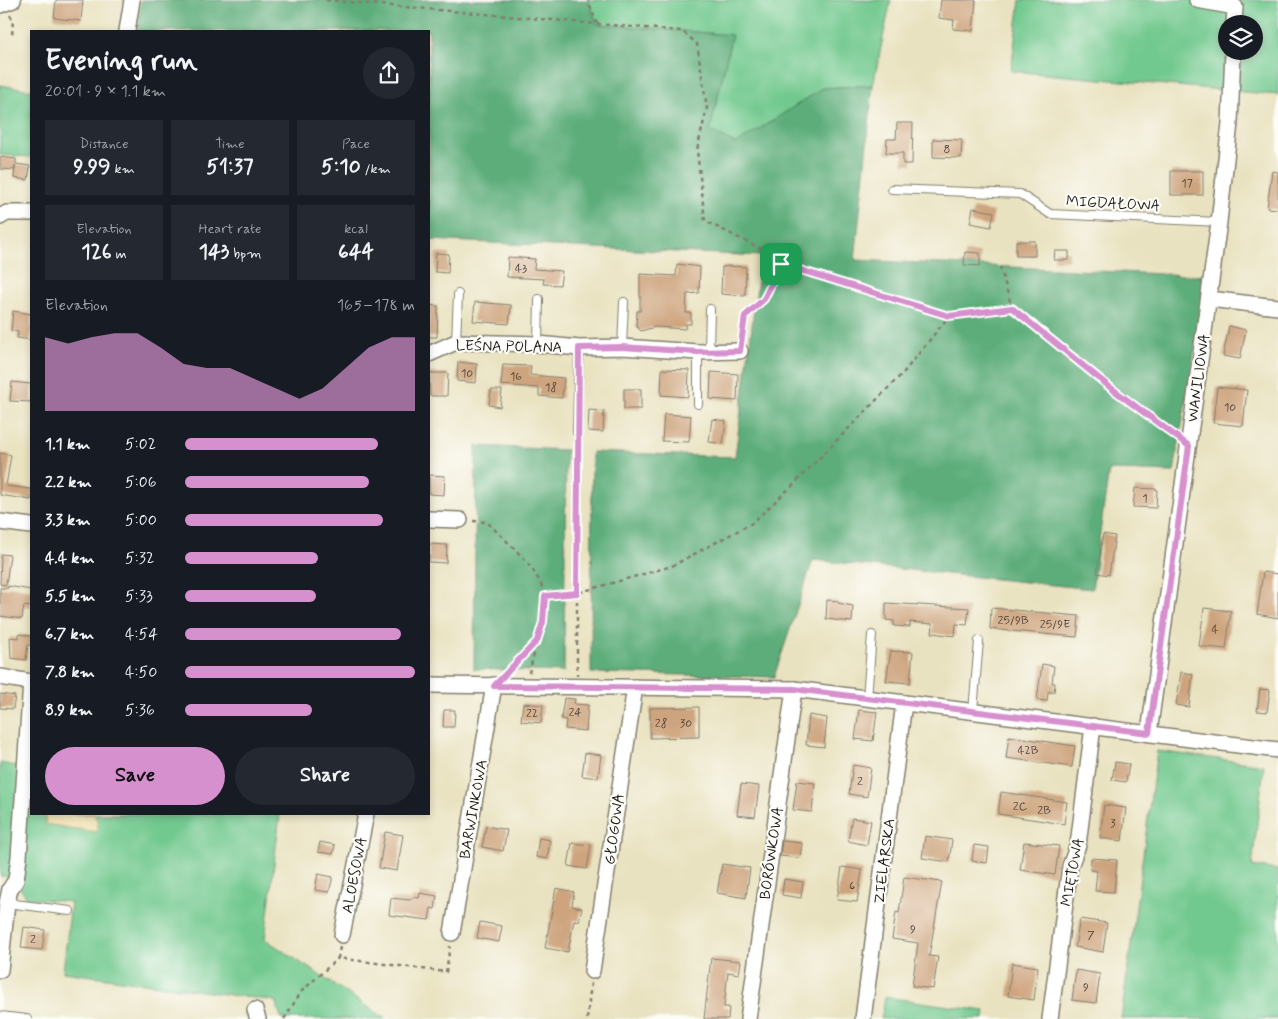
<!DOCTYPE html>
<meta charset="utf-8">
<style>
:root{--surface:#171b24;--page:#242831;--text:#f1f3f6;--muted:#9ea1a6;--accent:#d690ce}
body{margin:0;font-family:Mynerve,sans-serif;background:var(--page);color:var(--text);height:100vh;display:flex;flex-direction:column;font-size:19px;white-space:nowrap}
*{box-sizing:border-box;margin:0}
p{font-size:16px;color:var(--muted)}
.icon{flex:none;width:28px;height:28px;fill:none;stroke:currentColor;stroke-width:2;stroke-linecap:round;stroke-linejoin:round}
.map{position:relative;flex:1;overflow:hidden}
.panel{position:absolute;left:30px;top:30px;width:400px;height:785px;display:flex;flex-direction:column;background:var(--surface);border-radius:0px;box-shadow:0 2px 8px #0003}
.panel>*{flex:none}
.fabs{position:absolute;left:1218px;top:15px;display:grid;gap:10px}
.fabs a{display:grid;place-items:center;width:45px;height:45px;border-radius:50%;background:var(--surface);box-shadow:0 2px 8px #0003;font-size:25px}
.pin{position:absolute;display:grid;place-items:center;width:42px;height:42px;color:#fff;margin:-21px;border-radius:10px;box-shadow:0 2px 8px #0006}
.round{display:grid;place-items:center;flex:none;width:52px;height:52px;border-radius:26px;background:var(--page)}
.head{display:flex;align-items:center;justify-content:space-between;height:85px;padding:0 15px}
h1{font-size:28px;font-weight:700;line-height:38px}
.figures{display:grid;grid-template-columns:repeat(3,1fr);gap:8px;height:85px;padding:5px 15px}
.figures div{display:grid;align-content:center;border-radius:0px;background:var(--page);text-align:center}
.figures b{font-size:21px;font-weight:700}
.figures small{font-size:14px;font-weight:400}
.figures p{font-size:14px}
.chart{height:140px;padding:10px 15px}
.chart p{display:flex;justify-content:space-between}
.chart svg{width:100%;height:90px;margin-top:5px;fill:var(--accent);opacity:.7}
.action{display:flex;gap:10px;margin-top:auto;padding:10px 15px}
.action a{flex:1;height:58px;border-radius:30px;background:var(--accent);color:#111;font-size:20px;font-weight:700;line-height:58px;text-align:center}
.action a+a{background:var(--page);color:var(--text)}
ul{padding:0 15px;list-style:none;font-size:16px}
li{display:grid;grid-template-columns:80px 60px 1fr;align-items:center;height:38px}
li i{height:12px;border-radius:6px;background:var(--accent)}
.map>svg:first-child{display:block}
</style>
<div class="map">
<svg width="1278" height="1019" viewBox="0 0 1278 1019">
<rect width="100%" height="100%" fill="#fdfcf7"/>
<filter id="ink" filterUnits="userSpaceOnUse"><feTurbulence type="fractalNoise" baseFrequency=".02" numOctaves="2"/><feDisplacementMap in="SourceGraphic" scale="10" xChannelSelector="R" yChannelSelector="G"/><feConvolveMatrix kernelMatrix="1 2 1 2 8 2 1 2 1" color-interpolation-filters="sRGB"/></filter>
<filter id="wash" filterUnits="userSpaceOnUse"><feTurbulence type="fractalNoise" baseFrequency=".0096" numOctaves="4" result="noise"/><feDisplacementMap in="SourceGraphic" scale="20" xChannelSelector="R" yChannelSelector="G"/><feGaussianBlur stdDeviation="1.12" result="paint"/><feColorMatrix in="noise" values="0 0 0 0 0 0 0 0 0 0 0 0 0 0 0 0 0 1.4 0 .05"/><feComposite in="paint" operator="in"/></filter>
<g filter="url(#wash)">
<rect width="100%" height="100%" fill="#e9e2c0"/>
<g fill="#72c98f" stroke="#477256" fill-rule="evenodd">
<path d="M588,0H891L873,85L823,88L736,145L710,131L731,35L597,24Z"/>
<path d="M1020,0H1278V95L1011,71ZM1226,24H1254V51H1226Z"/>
<path d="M0,85L31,90V157L0,155Z"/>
<path d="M1157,751L1264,765L1252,866L1278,870V1019H1121Z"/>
<path d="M0,763L31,769V814H280L265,939L386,1019H282L275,1001L63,972L71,902L27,898L20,888L23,879L0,876Z"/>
<path d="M885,997L985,1011L984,1019H881Z"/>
</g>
<g fill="#5dad7a" stroke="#3c644b">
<path d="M141,0H588L597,24L732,35L710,131L736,144L823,88L873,85L855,260L1207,276L1174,472L1109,470L1092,589L813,560L774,677L591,673L592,452L735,457L761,256L429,240V31H138Z"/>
<path d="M476,446L566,450L564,672L474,669Z"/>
</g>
<path fill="#eeda9e" stroke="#857b5d" d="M46,814H94L97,820V832L45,824Z"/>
<g id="blocks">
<g fill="#cea47e">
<path d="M56,0H83L81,21L54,18Z"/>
<path d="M941,0H976L973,31L953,29L954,20L939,18Z"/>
<path d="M897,123H913L912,164H903V153H886L887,139H896Z"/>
<path d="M933,139L962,140L961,158L933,157Z"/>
<path d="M0,157L16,159V164L30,166L28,180L14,178L15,165V170L0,169Z"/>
<rect x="1171" y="171" width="32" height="24"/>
<path d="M1272,171L1278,172V209L1267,208Z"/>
<path d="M973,208L994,212L991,227L970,223Z"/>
<rect x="1016" y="241" width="19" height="15"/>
<path d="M1055,251H1069V260H1054Z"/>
<path d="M965,252L980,253V266L964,265Z"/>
<path d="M436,253L449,254L448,273L435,272Z"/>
<path d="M508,257L535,259L534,269L562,271L560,285L543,284L544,279L507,277Z"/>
<path d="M677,264L700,267L699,293L687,294L686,313H691V324H686L685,329L655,327L641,331L636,326L637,311H640V274L676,276Z"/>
<path d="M729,266L746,267L745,296L721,294L722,267Z"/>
<path d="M475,302L511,305L509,324L473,321Z"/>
<path d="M429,305L438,306L437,337H429Z"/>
<path d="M13,311L31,314V340L17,338L18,332L11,331Z"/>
<path d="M1229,326L1246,330L1240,359L1223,356Z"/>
<path d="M458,362L477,364L476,383L457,381Z"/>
<path d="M503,365L531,366L530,375L564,378L562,398L539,396V388L501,385Z"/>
<path d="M662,369L689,370L688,397L661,395Z"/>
<path d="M711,372L738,374L737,401L710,399Z"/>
<path d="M429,373H448L447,396H430Z"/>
<path d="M12,382L31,384V402L10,401Z"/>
<path d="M1217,387L1247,390L1243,426L1213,423Z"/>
<rect x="624" y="389" width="17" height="20"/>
<path d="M491,390H502L500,407L489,405Z"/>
<path d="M589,410L604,411L603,432L588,431Z"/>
<path d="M664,414L691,416L689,442L662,441Z"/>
<path d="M712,419L726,421L723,444L709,442Z"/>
<path d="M0,453L11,455L6,486L31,489V500L0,495Z"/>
<path d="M429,475L445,476L444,495L429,494Z"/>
<path d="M1135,488L1157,489L1156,508L1133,507Z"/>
<path d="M1103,534L1115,536L1109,575L1097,573Z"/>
<path d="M429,544L447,545L446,563L429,562Z"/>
<path d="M1,554L10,555L6,585L0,584Z"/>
<path d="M1263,572L1278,574V618L1257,614Z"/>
<path d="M8,586L31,590V607L24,606L22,619L0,616V588H8Z"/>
<path d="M827,600L838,601V603L853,606L852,622L826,619Z"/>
<path d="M886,603L969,608L967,625L956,624L955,636L932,633L933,624L910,622V627L894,626V621L886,620Z"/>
<path d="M991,608L1079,616L1077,637L990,629Z"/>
<path d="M1204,608L1231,611L1226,649L1199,646Z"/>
<path d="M19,634L31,636V645H28L26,660L11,658L10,637L19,638Z"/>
<path d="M891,651L913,652L910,683L886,681Z"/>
<path d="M1042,664L1054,666L1052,683H1055L1054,692H1048L1047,701L1037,700Z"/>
<path d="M1181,672L1193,674L1189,707L1176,705Z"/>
<path d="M1260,689L1270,690L1267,712L1257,711Z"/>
<path d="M0,694L15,696L13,709L0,708Z"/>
<path d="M564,698L575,699L574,704L588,705L586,731L565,729L566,720L561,719Z"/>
<path d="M523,703L543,705L541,723L521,721Z"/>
<path d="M699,707V737L650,738V708Z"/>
<path d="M444,710H455L454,727H443Z"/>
<path d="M859,710L877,712L873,741L855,739Z"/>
<path d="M809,715L827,718L824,747L806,745Z"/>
<path d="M1009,736L1075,746L1072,767L1006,758Z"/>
<path d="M585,753L601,755L598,778L582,776Z"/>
<path d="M1115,762L1129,764L1126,782L1112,780Z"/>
<path d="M853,765L871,768L867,797L849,794Z"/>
<path d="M797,781L815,783L812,812L793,810Z"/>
<path d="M741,784L759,786L755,817L737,815Z"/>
<path d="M1001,792L1067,802L1064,824L998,814Z"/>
<path d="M1104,805L1126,808L1122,841L1100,838Z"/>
<path d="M852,818L871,821L867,845L848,841Z"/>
<path d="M486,826L507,830L503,851L482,847Z"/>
<path d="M385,832L403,835L397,871L379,868Z"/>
<path d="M925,836L952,840L949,862L922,858Z"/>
<path d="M539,838L550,840L547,859L536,857Z"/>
<path d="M782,841L802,843L800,858L780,856Z"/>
<path d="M320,842L335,845L333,854L318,852Z"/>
<path d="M1024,842L1059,846L1055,875L1020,870Z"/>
<path d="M572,843L591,845L587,869L568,866Z"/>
<path d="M974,845L989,847L987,863L972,861Z"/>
<path d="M1091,858L1117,860L1114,892L1095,891L1097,871L1090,870Z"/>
<path d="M722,864L750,868L746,898L717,893Z"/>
<path d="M842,867L862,870L857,902L837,900Z"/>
<path d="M318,874L333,877L329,892L315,890Z"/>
<path d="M904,877L942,882L929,956L938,957L933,989L912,986L918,943L892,939L896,912L899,913Z"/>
<path d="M784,879L803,882L801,898L782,895Z"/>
<path d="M556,888L574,892L572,906L582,908L579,921L574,920L568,952L545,948Z"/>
<path d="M420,893L437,896L435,909L431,908L429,920L389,915L391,898L410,900L413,897L419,898Z"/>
<path d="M1080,919L1107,923L1103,952L1075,947Z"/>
<path d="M480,922L502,926L499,942L477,938Z"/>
<path d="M24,927L45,930L42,950L21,948Z"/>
<path d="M711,958L741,961L739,974L728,972L724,1007H729L728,1019H704Z"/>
<path d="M1012,963L1038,967L1034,1000L1008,996Z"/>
<path d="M1076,970L1100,974L1096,1003L1072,1000Z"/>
</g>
</g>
</g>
<g filter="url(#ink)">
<use href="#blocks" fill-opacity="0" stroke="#827f6e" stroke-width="1"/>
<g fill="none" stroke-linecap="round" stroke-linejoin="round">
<g stroke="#827f6e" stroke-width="10">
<g id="service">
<path d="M892,189L1020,194L1050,214L1219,222"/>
<path d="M456,342L458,294"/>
<path d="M538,344L539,299"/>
<path d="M622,347L624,302"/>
<path d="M709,350L710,309"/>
<path d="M698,404V352"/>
<path d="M577,432L579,348"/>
<path d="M867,698L872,635"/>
<path d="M973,711L979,641"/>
<path d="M7,903L70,911"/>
<path d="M0,1016L27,1019"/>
</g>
</g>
<g stroke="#827f6e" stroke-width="18">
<g id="minor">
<path d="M1197,0L1235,7L1234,24"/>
<path d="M0,5L13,0"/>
<path d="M127,31L132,0"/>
<path d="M0,217L7,213H31"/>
<path d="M1209,299L1278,307"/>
<path d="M429,354L456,342L538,344L579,348L622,347L698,352L740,351"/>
<path d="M429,519L460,520"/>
<path d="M0,522L31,526"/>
<path d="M0,677L31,682"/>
<path d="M429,685L794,689L1278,750"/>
<path d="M1149,733L1219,222L1230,123L1233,51"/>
<path d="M452,933L494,685"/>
<path d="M342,935L366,814"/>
<path d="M0,970L7,903L10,889L16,880L19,857L31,683"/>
<path d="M592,971L635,687"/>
<path d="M255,1010L258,1019"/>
<path d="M748,1019L794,689"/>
<path d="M863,1019L904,703"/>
<path d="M1050,1019L1070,866L1078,845L1093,726"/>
</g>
</g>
<g stroke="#827f6e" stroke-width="2.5" stroke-dasharray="4 4" stroke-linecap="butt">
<path d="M326,0L597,24L588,0"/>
<path d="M10,15L13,20L12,36"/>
<path d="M597,24L682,31L697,44L707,108L697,150L705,221L775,256L781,264L949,316L1012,308L1111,388L1176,437"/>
<path d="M1000,267L1012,308"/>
<path d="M742,339L745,316L764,299L781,264"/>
<path d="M577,441V675"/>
<path d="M473,521L487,522C508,543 538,567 545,596L577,593L672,566L752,523L791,487L904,372L949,316"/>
<path d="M507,672C537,641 542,640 545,596"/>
<path d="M529,673L537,642"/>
<path d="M340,947L338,958L446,972L450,946"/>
<path d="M284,1019L301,992L338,958"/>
<path d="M587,1019L591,983"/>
</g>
<use href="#service" stroke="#fff" stroke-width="8"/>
<use href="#minor" stroke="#fff" stroke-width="15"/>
</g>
</g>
<g fill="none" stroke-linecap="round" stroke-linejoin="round" filter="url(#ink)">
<g stroke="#fff" stroke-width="10">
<path id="route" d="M781,264L949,316L1012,308L1111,388L1189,446L1149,733L794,689L494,686L537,641L543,622L545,596L577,593L579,348L622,347L698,352L740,351L745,316L764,299Z"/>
</g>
<use href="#route" stroke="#d690ce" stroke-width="6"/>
</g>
<g text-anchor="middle" stroke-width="4.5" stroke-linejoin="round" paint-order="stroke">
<g font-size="12" fill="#483e34">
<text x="947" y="153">8</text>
<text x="1187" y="187">17</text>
<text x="521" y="272">43</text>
<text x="467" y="377">10</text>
<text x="516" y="380">16</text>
<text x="551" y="391">18</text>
<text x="1230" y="411">10</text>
<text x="1145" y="502">1</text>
<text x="1013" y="624">25/9B</text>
<text x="1055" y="628">25/9E</text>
<text x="1215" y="633">4</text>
<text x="575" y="716">24</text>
<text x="532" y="717">22</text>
<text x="661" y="727">28</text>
<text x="686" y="727">30</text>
<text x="1028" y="754">42B</text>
<text x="860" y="785">2</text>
<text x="1020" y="810">2C</text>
<text x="1044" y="814">2B</text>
<text x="1113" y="827">3</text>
<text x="852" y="889">6</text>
<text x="913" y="933">9</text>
<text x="1091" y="939">7</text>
<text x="33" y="943">2</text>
<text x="1086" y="991">9</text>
</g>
<g font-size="15" fill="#1c1c1c" stroke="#fdfcf7">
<text transform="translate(1113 203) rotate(3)" y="5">MIGDAŁOWA</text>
<text transform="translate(509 346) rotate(1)" y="5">LEŚNA POLANA</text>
<text transform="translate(1198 378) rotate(-82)" y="5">WANILIOWA</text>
<text transform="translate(473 809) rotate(-80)" y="5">BARWINKOWA</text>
<text transform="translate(614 829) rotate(-82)" y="5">GŁOGOWA</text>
<text transform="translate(771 853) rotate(-82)" y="5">BORÓWKOWA</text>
<text transform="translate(884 861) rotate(-83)" y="5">ZIELARSKA</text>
<text transform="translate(1072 872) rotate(-79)" y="5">MIĘTOWA</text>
<text transform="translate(354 875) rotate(-79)" y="5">ALOESOWA</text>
</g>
</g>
</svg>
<div class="fabs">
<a><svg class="icon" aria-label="layers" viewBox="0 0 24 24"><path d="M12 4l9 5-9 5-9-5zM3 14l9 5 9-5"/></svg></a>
</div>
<div class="pin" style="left:781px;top:264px;background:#1e9e55"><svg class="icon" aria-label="arrive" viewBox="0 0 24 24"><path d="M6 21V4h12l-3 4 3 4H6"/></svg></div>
<section class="panel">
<div class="head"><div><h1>Evening run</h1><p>20:01 · 9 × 1.1 km</p></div><a class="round"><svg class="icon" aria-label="share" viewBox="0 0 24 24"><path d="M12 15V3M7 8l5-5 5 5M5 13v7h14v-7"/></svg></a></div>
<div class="figures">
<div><p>Distance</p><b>9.99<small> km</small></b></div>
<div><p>Time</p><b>51:37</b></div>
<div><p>Pace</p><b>5:10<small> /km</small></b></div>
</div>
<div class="figures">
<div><p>Elevation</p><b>126<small> m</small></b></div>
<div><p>Heart rate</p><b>143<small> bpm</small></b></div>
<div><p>kcal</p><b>644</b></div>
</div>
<div class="chart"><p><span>Elevation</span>165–178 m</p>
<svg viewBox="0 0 160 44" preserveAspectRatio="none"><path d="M0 44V8L10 11L20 8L30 6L40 6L50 13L60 21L70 23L80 23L90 28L100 33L110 38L120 33L130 23L140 13L150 8L160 8V44z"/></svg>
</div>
<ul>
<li><b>1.1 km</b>5:02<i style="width:84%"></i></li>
<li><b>2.2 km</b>5:06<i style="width:80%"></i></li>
<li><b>3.3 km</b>5:00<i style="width:86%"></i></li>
<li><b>4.4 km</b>5:32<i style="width:58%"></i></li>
<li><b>5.5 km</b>5:33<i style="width:57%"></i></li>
<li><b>6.7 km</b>4:54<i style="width:94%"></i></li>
<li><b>7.8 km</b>4:50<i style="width:100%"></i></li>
<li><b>8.9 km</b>5:36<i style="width:55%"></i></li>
</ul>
<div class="action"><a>Save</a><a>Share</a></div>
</section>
</div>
